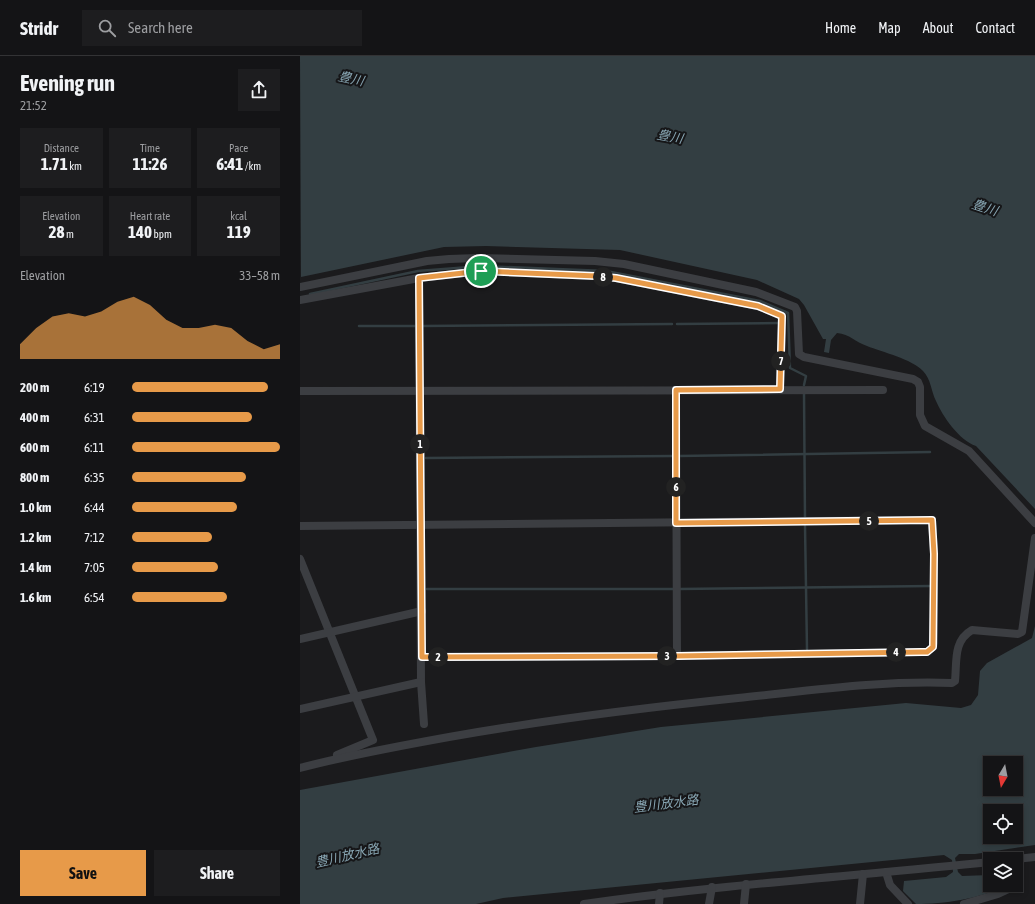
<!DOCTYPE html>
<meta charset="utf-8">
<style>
:root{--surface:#141416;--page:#1d1d1f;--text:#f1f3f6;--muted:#9d9ea1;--line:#333335;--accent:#e79a49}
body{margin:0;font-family:"Asap Condensed","Noto Sans JP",sans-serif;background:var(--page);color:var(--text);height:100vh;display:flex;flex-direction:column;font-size:15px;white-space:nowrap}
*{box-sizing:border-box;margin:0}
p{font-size:13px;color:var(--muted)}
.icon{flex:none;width:22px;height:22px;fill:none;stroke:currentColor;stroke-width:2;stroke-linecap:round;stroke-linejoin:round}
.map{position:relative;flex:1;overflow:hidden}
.sheet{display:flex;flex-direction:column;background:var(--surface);width:300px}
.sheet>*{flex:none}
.needle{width:26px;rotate:190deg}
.buttons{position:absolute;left:683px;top:700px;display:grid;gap:8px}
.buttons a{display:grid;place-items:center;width:40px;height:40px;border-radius:0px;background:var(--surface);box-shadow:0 2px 6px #0003,0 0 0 1px var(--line);font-size:20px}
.pin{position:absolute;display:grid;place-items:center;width:34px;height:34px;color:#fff;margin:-17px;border:2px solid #fff;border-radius:50%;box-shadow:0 1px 4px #0007}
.km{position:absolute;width:20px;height:20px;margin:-10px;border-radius:50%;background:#222;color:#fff;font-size:11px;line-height:20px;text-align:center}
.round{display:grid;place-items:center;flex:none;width:42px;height:42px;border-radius:0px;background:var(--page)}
.headline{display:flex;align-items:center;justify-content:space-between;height:68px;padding:0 20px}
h1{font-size:22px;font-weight:700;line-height:30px}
.stats{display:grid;grid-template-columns:repeat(3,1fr);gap:6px;height:68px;padding:4px 20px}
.stats div{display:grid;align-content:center;border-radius:0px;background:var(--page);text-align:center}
.stats b{font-size:17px;font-weight:700}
.stats small{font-size:11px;font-weight:400}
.stats p{font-size:11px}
.chart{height:112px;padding:8px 20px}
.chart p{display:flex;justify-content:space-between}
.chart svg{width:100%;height:72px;margin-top:4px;fill:var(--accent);opacity:.7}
.button{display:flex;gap:8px;margin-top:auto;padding:8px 20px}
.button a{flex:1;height:46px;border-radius:0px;background:var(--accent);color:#111;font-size:16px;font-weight:700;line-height:46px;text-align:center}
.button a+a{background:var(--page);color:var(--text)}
ul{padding:0 20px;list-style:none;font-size:13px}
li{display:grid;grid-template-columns:64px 48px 1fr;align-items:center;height:30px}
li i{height:10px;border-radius:5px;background:var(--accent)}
header{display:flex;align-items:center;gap:24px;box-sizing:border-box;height:56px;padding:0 20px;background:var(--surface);border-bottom:1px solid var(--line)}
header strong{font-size:19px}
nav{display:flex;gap:22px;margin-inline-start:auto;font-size:14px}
.search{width:280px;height:36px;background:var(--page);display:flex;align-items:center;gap:10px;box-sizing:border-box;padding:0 14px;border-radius:0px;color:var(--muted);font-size:15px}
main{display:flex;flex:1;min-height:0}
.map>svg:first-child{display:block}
</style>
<header>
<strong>Stridr</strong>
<div class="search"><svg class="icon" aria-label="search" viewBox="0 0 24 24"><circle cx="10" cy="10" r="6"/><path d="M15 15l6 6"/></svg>Search here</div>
<nav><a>Home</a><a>Map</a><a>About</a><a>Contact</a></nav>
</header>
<main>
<section class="sheet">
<div class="headline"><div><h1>Evening run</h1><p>21:52</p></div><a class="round"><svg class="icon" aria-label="share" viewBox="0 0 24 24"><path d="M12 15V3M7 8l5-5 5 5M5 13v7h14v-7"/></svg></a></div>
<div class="stats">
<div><p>Distance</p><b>1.71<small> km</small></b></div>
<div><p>Time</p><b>11:26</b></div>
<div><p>Pace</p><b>6:41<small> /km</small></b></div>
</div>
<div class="stats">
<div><p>Elevation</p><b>28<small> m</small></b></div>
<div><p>Heart rate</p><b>140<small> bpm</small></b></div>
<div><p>kcal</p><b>119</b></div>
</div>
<div class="chart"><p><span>Elevation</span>33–58 m</p>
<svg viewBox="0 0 160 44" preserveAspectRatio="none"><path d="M0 44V35L10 25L20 18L30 16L40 18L50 15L60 9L70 6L80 11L90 20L100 25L110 25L120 23L130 25L140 33L150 38L160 35V44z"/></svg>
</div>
<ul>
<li><b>200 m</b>6:19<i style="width:92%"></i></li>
<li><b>400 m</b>6:31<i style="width:81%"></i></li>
<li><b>600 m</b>6:11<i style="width:100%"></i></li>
<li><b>800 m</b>6:35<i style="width:77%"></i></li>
<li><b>1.0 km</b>6:44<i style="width:71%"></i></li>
<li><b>1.2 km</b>7:12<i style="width:54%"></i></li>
<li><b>1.4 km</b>7:05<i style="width:58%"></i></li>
<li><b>1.6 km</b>6:54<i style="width:64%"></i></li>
</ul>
<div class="button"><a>Save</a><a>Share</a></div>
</section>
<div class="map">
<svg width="735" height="848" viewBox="0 0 735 848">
<rect width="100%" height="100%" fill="#1b1b1d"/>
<g fill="#333e42" fill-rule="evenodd">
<path d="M0,0H735V453L676,390C659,384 643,361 636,345C631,335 631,323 623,315C612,303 582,296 567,290C555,286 550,278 537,277L531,284L529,297L524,296L526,283H523L504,249L499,243L457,224L320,194L186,190L144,191L1,221Z"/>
<path d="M735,570V789L675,798H659L655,802L658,816L662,820L690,819V829H705C682,843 643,848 616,848L603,835L604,825L646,821L653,816L652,804L644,799L203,842L176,848H0V734L236,691L361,671L606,647L661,652L671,649L678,639L680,615L687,607L732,582ZM690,707H716V733H690ZM690,755H716V781H690Z"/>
</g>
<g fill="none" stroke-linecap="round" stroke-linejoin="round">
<g stroke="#333e42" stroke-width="2.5">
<path d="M10,238L118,215L182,210L306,215L460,245L488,257L490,312L506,320L504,329"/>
<path d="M377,268L479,267"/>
<path d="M59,270H117"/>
<path d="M122,270L372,268"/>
<path d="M504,337L505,463"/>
<path d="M379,400L630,396"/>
<path d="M126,402L373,400"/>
<path d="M505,470L507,593"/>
<path d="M127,533H374"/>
<path d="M379,533L631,530"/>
</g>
<g stroke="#3c3e42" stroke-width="8">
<path d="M119,222L121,626L124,668"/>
<path d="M0,231L127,205L149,203L178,202L295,205L324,208L456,236L495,251L497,255L499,298L504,301L613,323L618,326L620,331V359L625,370L669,395L735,467"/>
<path d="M0,244L119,222L181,215L296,220L316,222L458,250L482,260L480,333"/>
<path d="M376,334L377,600"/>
<path d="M0,335L583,334"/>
<path d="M0,470L632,464L634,498V587L633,591L627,596L377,600L122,601"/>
<path d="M0,503L73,684L37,699"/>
<path d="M0,583L122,555"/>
<path d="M0,653L121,626"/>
<path d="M0,712C49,699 99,690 149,681C245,664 341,652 438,642C507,635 582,624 652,627L655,625C657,605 653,585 672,574L718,578L722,576L735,482"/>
<path d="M715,803L735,801"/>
<path d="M586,816L590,829L608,848"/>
<path d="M284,848C419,829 555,820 690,806"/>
<path d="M359,848L360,837"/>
<path d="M409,848L412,831"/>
<path d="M444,848L446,828"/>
<path d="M560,848L563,818"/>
<path d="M664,848L698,838L717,829L716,825"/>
</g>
</g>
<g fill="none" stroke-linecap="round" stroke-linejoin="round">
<g stroke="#fff" stroke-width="8">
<path id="route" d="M181,215L296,220L316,222L458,250L482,260L480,333L376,334V467L632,464L634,498L633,591L627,596H622L377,600L122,601L119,222Z"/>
</g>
<use href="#route" stroke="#e79a49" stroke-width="5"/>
</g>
<g text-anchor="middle" stroke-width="4" stroke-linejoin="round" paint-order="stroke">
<g font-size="13" font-style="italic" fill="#88a6b3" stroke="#161618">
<text transform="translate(51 22) rotate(12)" y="5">豊川</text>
<text transform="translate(370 80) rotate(10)" y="5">豊川</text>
<text transform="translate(685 151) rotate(18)" y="5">豊川</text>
<text transform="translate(366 747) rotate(-7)" y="5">豊川放水路</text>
<text transform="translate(47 799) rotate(-13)" y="5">豊川放水路</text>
</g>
</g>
</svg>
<div class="buttons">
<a><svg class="needle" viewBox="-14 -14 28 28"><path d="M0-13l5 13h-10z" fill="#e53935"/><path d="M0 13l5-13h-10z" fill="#9d9ea1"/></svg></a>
<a><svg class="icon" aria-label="locate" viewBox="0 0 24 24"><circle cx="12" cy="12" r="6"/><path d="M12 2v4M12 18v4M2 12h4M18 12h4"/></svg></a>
<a><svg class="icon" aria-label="layers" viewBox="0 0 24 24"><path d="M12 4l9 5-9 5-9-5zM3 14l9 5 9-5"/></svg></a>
</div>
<div class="pin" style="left:181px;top:215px;background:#1e9e55"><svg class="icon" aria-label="arrive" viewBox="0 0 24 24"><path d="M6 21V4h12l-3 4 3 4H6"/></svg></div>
<b class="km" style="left:120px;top:388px">1</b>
<b class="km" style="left:138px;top:601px">2</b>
<b class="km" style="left:367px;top:600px">3</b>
<b class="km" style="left:596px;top:596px">4</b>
<b class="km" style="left:569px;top:465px">5</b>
<b class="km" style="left:376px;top:431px">6</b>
<b class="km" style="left:481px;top:305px">7</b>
<b class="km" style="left:303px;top:221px">8</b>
</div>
</main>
